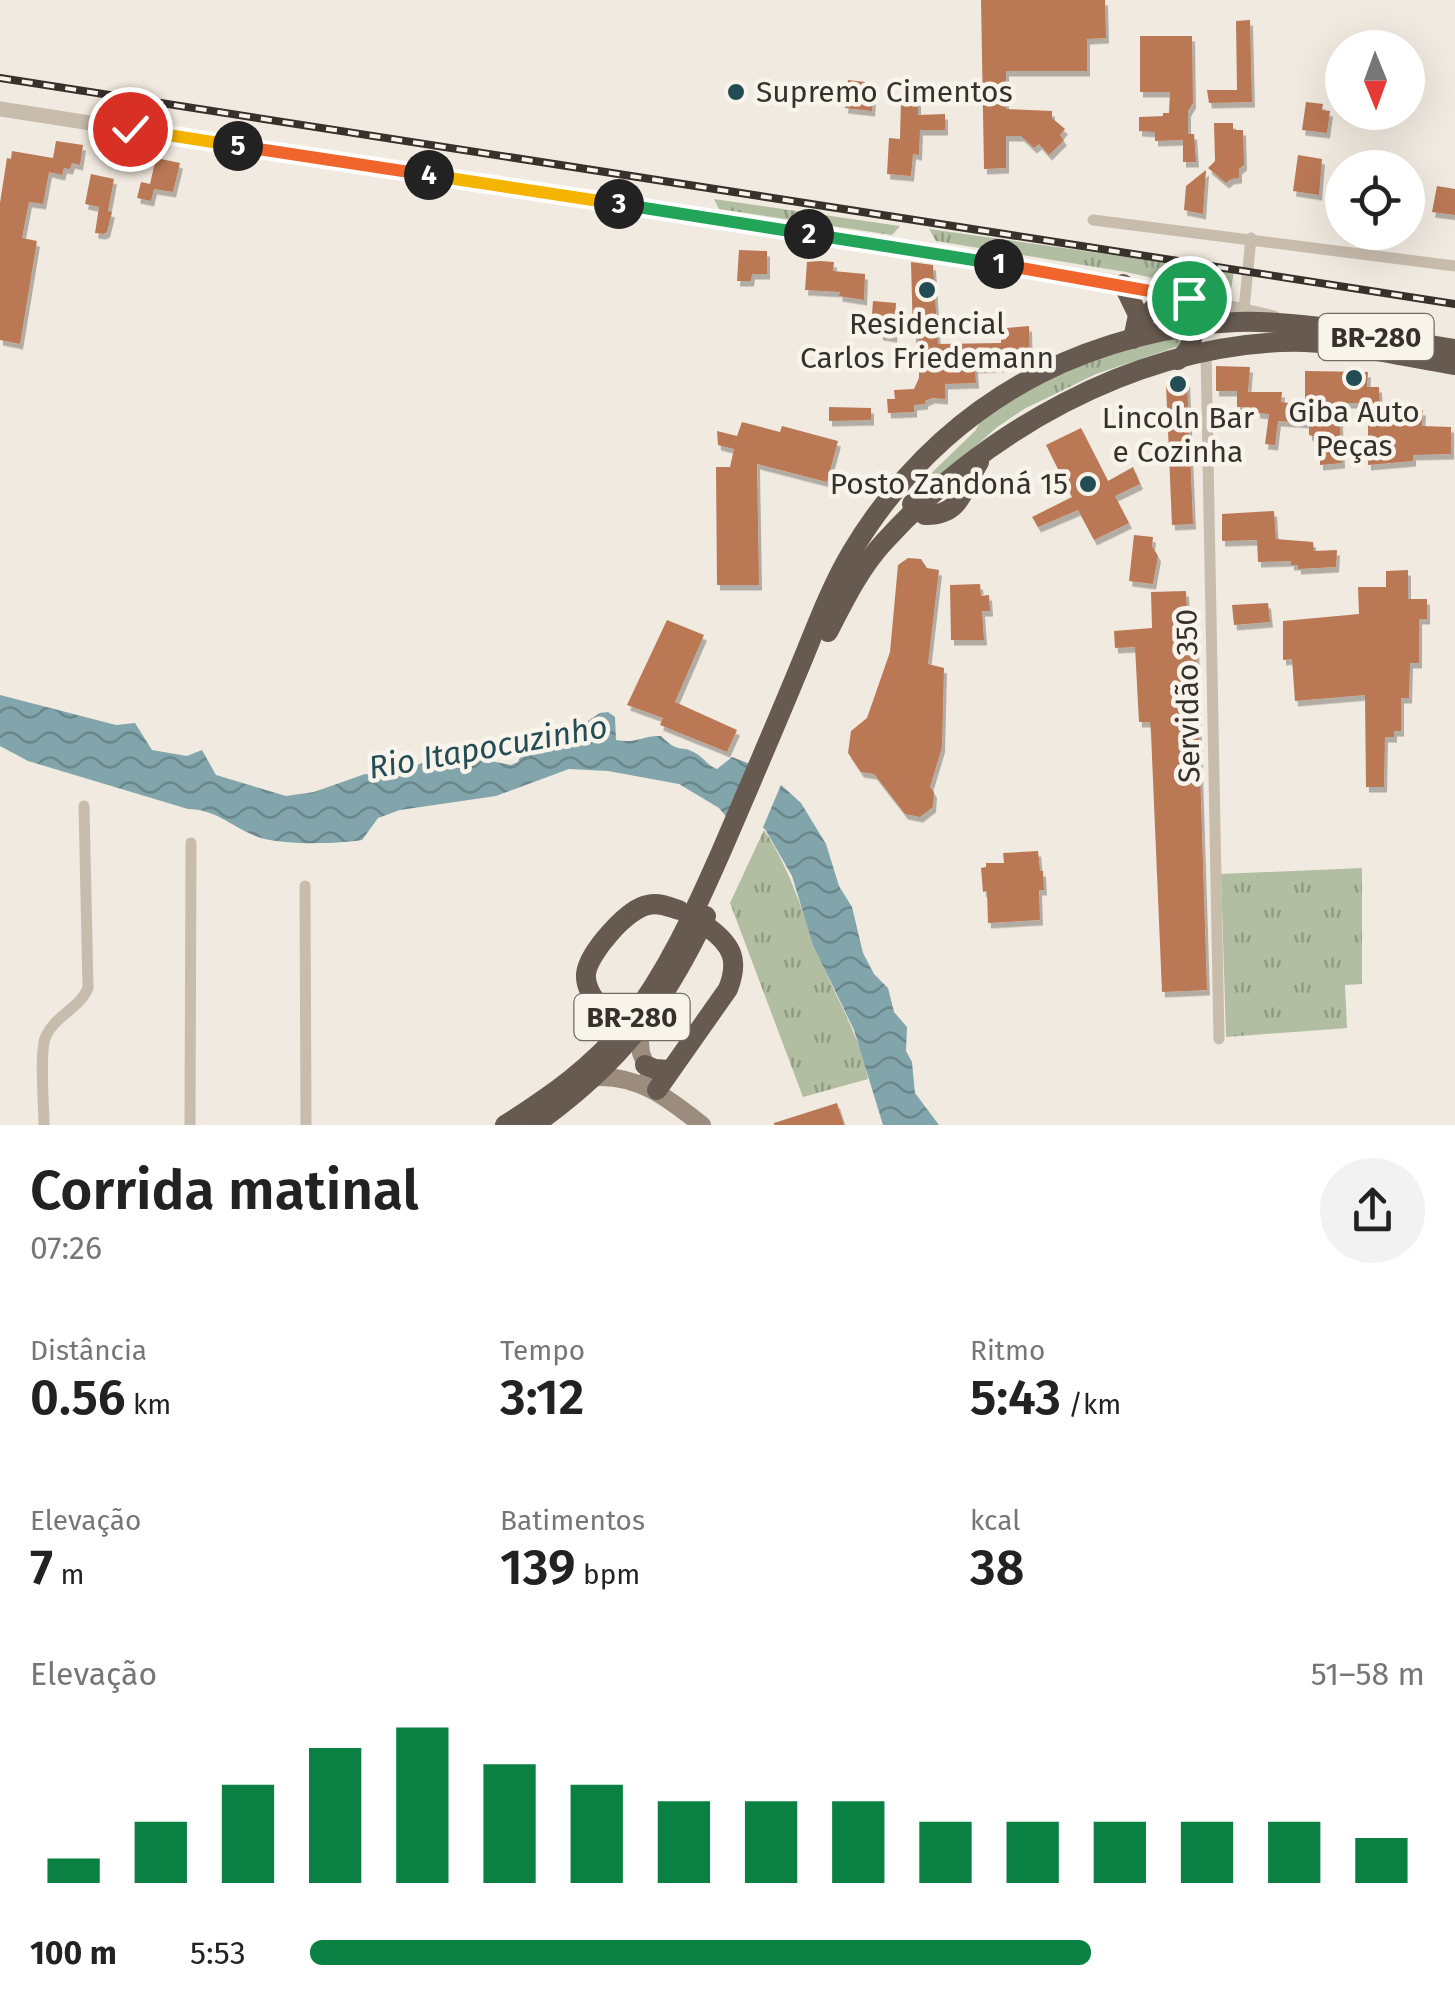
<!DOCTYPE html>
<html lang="pt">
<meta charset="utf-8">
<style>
:root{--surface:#fff;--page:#f2f2f2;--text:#222;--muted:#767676;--accent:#0b8043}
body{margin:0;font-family:"Fira Sans",sans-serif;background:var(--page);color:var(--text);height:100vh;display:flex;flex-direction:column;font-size:38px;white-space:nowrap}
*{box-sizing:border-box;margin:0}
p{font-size:32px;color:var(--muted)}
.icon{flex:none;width:55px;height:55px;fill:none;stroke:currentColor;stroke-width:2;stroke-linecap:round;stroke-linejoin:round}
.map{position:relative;height:1125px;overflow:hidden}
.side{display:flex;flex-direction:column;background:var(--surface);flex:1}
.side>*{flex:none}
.needle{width:65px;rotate:179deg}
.controls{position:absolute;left:1325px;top:30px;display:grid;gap:20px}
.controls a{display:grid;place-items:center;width:100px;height:100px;border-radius:50%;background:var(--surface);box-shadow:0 10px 40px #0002;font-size:50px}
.pin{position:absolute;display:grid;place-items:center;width:85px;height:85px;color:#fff;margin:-42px;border:5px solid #fff;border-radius:50%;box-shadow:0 2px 10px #0007}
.km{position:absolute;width:50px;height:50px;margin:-25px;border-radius:50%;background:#222;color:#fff;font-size:28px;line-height:50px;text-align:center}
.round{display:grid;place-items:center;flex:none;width:105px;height:105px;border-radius:52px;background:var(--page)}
.headline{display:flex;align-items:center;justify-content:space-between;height:170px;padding:0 30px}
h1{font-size:55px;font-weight:600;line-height:75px}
.figures{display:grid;grid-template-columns:repeat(3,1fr);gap:15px;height:170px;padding:10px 30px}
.figures div{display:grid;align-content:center}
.figures b{font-size:50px;font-weight:600}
.figures small{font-size:28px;font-weight:400}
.figures p{font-size:28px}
.chart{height:280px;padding:20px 30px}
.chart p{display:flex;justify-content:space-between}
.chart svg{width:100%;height:180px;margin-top:10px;stroke:var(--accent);stroke-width:6}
ul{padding:0 30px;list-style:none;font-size:32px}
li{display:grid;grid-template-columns:160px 120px 1fr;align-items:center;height:75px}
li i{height:25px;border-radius:12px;background:var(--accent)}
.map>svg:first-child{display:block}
</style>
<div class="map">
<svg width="1455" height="1125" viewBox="0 0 1455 1125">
<defs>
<pattern id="grass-tufts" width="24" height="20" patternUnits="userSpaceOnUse" patternTransform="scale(2.5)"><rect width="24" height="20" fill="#b1bea1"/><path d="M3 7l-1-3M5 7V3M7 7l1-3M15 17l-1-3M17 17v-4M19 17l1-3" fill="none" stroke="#919b83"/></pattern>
<pattern id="water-waves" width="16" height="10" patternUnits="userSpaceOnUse" patternTransform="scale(2.5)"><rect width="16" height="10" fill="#81a5ab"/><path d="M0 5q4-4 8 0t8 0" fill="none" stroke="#6a878b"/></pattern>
<filter id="shadow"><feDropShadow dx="3" dy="5.5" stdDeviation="0" flood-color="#0004"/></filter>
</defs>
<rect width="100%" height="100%" fill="#f1eae0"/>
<g fill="url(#grass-tufts)">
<path d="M714,199L900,226L892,235L719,209Z"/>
<path d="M929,229L1234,272L1230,294L1227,295L1126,272L936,241Z"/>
<path d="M1184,336L1179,346L1096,374L1024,409L996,428L917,498V487L975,431L982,419L1050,378L1108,354Z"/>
<path d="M764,830C792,871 804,919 823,965C838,1003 861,1038 868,1079L803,1097L730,903Z"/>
<path d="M1362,868V984L1345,985L1347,1028L1226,1037L1221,874Z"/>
</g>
<g fill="url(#water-waves)">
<path d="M0,695L116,725L135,723L152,750L187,756L202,750L216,775L286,796L314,792L365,774L381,776L398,772L436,758L454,767L480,759L511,765L518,762L521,755L532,749L547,748L600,713L608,712L615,717L616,740C637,744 644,735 661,736C681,756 680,743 697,754C705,759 707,765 717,769L732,757L753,765L729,820L719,808L679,784L608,771L569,769L496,796L400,810L378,818L362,840C336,844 277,846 253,835C230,825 214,809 188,809L28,761L0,746Z"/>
<path d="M780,784L801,803L826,844L839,886L852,907L863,953L874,974L888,988L894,1012L907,1027L906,1051L912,1062L915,1093L939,1125H883L854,1030L813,945L792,876L765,829L758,825Z"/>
</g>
<path fill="#f1eae0" d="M767,768L783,780L761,832L745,830L741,826Z"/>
<g fill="#ba7855" filter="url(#shadow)">
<path d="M981,0H1105L1106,38L1087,39V71H1006V109L1052,111V118L1065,129L1060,135L1064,140L1049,155L1039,144L1034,148L1021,136H1006V168L984,169Z"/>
<path d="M1250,20L1252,102L1209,103L1207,90H1237L1236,21Z"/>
<path d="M1140,36H1192L1193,103L1188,111V134H1194L1196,162H1183V140L1155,141V132L1139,131V117L1163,116V113H1169L1170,92H1140Z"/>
<path d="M848,80L874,83L872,111L845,108Z"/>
<path d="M901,98H918V115L945,114V130H920L919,155L913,154L911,176L887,174L889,138L900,139Z"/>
<path d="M1306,102L1323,104L1322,110L1330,111L1327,133L1302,130Z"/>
<path d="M1214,123H1233V130H1243L1244,165L1239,169V178L1231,179L1226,183L1208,168L1215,161Z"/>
<path d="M56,141L83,145L80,165L72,163L70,169L64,168L62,175L49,172L43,204L29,202L22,238L37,241L20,344L0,340V203L7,158L11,159L12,151L53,158Z"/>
<path d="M1298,155L1322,159L1319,195L1293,191Z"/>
<path d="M156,158L180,163L173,192L154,189L151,201L137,198L141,182L150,184Z"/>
<path d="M1206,170L1203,214L1184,210L1186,186Z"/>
<path d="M91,174L114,179L108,211L112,212L107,232L103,234L95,233L99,207L85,204Z"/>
<path d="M1437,186L1455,189V215L1432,212Z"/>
<path d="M739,250L767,251V274H752L751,281H737Z"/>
<path d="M820,261L834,262L833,271L865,274L864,300L839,296L840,292L805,290L807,262Z"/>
<path d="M911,262L933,265L938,344L1001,343V340L1006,339V328L1029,326L1030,360H1013L1014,364L997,367L975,368L976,383L945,384V399L932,398L925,401V404L914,405V412L888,413L887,399H895L894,390L914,389L919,378V338H913Z"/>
<path d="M873,301L896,303L894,337L880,335V328H871Z"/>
<path d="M1216,366L1250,367L1248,392H1282L1281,402L1305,405V371L1368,372L1367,387H1379L1380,407L1423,410L1422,426L1451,427V454L1413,455V461L1368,465V403H1339L1342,463L1320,465V438L1309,435V423L1278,421L1275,445L1265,444L1269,414L1257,413V408L1237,407V391H1216Z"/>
<path d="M1187,379L1193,524L1172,525L1166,384Z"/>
<path d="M829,407L871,408V420L829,421Z"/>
<path d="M742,422L780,432L782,426L838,441L827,482L757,464L759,585H717L716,467H730L734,449L718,445L717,431L737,436Z"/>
<path d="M1081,428L1108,481L1133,467L1140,484L1115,496L1129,523L1094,540L1078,510L1038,527L1032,517L1072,497L1046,445Z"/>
<path d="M1274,511L1276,539L1313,542L1314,551L1337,550L1336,567L1298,569V565H1291V561L1258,562L1257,540L1222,541V514Z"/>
<path d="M1134,535L1153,537L1152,546L1158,556L1153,584L1129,581Z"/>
<path d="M908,558L921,559L927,568L939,570L928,664L944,668L942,747L930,787L934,792L933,807L920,817L905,814L874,774L861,772L848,753L851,731L867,718L890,652L898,565Z"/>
<path d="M1408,570V599H1427V619H1419V663H1410L1409,698H1401V731H1394V737H1385L1384,787H1366L1365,695L1295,701L1292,659L1283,660V621L1359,614L1358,587H1386V571Z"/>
<path d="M980,584L981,596L989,595L990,611H982L984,640H951L950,585Z"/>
<path d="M1186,591L1187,613L1195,612L1207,990L1162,992L1151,733L1150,722H1139L1135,647L1115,648L1114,631L1152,628L1151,592Z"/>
<path d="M1268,603L1270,622L1234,625L1232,605Z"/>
<path d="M667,620L704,635L675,702L737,730L727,752L660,725L663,718L627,705Z"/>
<path d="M1038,851L1040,871H1043L1044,890H1039L1040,920L988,923L987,891L983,892L981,868L986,867V863H1004L1003,853Z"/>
<path d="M837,1103L844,1125H774V1123Z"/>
</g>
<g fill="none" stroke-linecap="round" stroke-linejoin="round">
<g stroke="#c8bcad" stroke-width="11">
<path d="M1093,220L1455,266"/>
<path d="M1244,309L1251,238"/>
<path d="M1206,353L1219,1039"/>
<path d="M305,886L306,1125"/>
<path d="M44,1125C44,1107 39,1050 46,1036C55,1016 80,1008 88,988L84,806"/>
<path d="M190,1125L191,843"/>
</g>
<path stroke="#c8bcad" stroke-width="15" d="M0,109L1121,283L1274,318"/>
<g stroke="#9b8c7e" stroke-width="18">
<path d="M639,1032L641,1053L651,1078"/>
<path d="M596,1077C640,1075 669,1099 702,1125"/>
</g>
<g stroke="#675a50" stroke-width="20">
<path d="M1123,284L1138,315L1133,339"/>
<path d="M1138,324L1153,309L1175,295"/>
<path d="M1178,360C1201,343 1191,322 1189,297"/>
<path d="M912,504L925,515C962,516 963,488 979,462"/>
<path d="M828,632C844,601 860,568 884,542C985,431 1130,349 1282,342C1334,339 1403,357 1455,365"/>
<path d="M640,1006L620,1011L603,1009C594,1001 585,987 586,974C588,953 628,908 648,905C659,902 669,907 679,910"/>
<path d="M645,1065L655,1069L669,1070"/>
<path d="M657,1090L728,989C739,961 733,946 709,928"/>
<path d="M505,1125C549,1097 594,1066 627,1024C667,973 695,911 721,852C746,794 771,736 795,678C813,636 828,592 851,553C897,476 961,414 1041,373C1099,344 1172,324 1237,322C1310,320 1384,338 1455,349"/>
<path d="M534,1125C618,1065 662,1009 706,916"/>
</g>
<g stroke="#37302b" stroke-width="8">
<path id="rail" d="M0,78L1455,304"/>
</g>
<use href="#rail" stroke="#f8f4ec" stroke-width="4" stroke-dasharray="11" stroke-linecap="butt"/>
</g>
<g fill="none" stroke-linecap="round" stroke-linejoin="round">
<g stroke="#fff" stroke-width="20">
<path id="split-1" d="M999,264L1189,298"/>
</g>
<g stroke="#fff" stroke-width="20">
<path id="split-2" d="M809,234L999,264"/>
</g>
<g stroke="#fff" stroke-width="20">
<path id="split-3" d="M619,204L809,234"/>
</g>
<g stroke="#fff" stroke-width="20">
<path id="split-4" d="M429,175L619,204"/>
</g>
<g stroke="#fff" stroke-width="20">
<path id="split-5" d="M238,146L429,175"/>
</g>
<g stroke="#fff" stroke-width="20">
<path id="split-6" d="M130,129L238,146"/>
</g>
<use href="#split-1" stroke="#f0652b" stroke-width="12"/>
<use href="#split-2" stroke="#22a559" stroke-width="12"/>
<use href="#split-3" stroke="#22a559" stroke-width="12"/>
<use href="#split-4" stroke="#f5b400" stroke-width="12"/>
<use href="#split-5" stroke="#f0652b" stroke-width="12"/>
<use href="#split-6" stroke="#f5b400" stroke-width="12"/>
</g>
<g fill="#244c54" stroke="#f8f4ec" stroke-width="4">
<circle cx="736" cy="92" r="10"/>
<circle cx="927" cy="290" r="10"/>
<circle cx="1354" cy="378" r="10"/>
<circle cx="1178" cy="384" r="10"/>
<circle cx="1088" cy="484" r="10"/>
</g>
<g text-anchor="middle" stroke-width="9" stroke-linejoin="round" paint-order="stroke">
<g fill="#f8f4ec" stroke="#716b65" stroke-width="2.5">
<rect x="1318.5" y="314" width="115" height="46" rx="8"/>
<rect x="574.5" y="994" width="115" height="46" rx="8"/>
</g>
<g font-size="28" font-weight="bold" fill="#37302b">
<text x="1376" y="347">BR-280</text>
<text x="632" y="1027">BR-280</text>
</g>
<g font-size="30" fill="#37302b" stroke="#f8f4ec">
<text x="756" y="102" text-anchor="start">Supremo Cimentos</text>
<text x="927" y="334">Residencial<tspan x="927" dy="34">Carlos Friedemann</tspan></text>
<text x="1354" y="422">Giba Auto<tspan x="1354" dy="34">Peças</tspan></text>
<text x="1178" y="428">Lincoln Bar<tspan x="1178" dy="34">e Cozinha</tspan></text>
<text x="1068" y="494" text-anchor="end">Posto Zandoná 15</text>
</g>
<g font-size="30" fill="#37302b" stroke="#f8f4ec">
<text transform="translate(1188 696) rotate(-91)" y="10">Servidão 350</text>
</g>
<g font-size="32" font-style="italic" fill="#244c54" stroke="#f8f4ec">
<text transform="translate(488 747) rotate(-10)" y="11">Rio Itapocuzinho</text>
</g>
</g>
</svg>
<div class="controls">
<a><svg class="needle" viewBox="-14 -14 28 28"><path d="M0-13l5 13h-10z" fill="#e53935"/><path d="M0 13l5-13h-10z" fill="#767676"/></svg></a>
<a><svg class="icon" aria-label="locate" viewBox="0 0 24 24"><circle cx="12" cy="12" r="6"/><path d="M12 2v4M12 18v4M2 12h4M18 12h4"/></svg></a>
</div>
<div class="pin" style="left:1189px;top:298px;background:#1e9e55"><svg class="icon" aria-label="arrive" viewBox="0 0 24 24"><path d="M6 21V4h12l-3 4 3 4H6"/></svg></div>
<div class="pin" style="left:130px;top:129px;background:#d93025"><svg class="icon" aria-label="check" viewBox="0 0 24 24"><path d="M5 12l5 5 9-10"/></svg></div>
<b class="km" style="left:999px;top:264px">1</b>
<b class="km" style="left:809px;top:234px">2</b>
<b class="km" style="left:619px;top:204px">3</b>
<b class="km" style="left:429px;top:175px">4</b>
<b class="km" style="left:238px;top:146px">5</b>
</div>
<section class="side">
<div class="headline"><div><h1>Corrida matinal</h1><p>07:26</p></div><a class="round"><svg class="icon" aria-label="share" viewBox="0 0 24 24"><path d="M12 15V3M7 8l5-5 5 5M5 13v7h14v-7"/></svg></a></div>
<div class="figures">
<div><p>Distância</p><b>0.56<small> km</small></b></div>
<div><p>Tempo</p><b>3:12</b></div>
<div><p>Ritmo</p><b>5:43<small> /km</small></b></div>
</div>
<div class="figures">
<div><p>Elevação</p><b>7<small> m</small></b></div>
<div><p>Batimentos</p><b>139<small> bpm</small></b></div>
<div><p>kcal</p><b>38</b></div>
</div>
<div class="chart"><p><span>Elevação</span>51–58 m</p>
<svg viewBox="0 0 160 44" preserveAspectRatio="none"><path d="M5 44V38M15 44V29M25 44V20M35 44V11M45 44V6M55 44V15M65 44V20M75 44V24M85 44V24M95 44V24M105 44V29M115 44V29M125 44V29M135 44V29M145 44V29M155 44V33"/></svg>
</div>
<ul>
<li><b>100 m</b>5:53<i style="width:70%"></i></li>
</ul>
</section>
